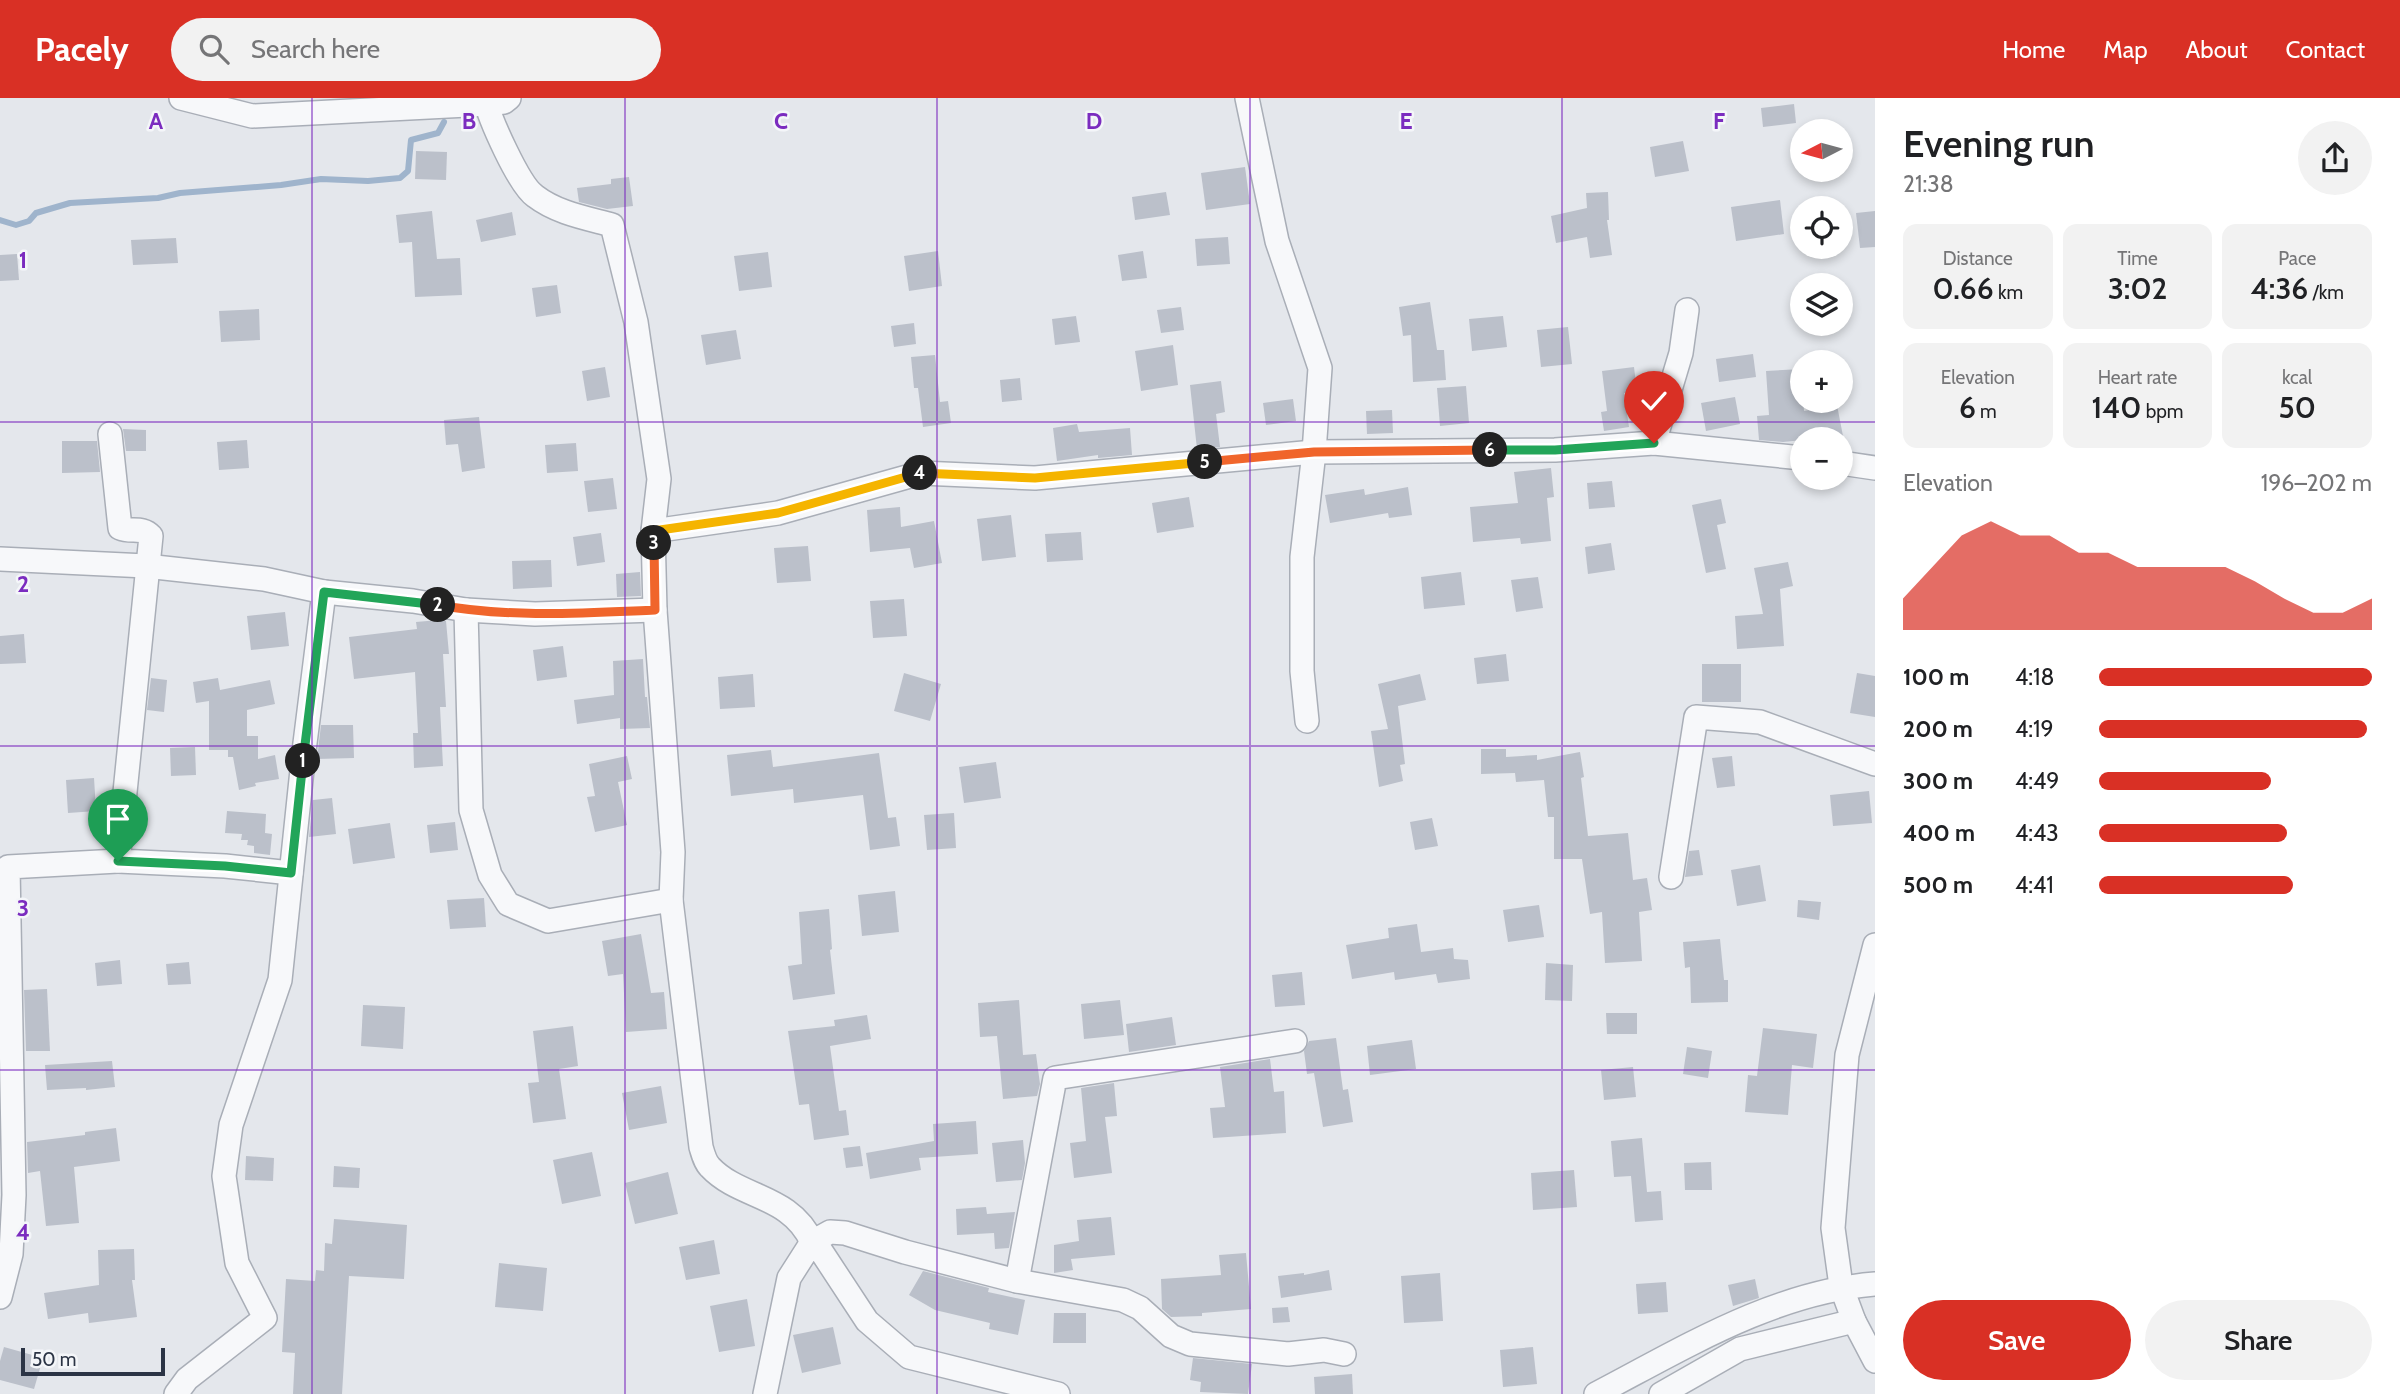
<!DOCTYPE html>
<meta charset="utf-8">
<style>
:root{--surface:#fff;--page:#f2f2f2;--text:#202124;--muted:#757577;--accent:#d93025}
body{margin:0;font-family:Cabin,sans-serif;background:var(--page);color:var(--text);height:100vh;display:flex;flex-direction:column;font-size:26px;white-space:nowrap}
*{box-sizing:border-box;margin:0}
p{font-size:23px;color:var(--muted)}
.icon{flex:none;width:38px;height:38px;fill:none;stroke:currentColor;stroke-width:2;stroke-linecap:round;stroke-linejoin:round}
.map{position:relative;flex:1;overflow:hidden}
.panel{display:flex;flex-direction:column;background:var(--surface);width:525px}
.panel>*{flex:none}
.needle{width:46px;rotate:264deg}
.controls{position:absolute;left:1790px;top:21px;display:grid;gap:14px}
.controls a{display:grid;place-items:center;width:63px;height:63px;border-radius:50%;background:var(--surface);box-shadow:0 4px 10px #0003;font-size:35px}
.scale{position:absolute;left:21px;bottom:18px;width:144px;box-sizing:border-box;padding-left:7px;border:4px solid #2b3445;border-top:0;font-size:19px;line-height:24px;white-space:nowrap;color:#2b3445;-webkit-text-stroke:5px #f4f6f9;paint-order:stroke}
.pin{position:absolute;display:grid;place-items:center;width:60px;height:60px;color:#fff;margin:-72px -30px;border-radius:50% 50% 50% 0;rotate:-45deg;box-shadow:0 0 7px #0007}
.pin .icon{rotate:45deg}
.km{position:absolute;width:35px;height:35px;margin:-18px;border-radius:50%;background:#222;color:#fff;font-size:19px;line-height:35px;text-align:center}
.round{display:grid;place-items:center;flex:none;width:74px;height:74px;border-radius:37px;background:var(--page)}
.overview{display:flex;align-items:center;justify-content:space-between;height:119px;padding:0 28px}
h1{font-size:38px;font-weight:600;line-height:52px}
.stats{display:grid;grid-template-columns:repeat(3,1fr);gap:10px;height:119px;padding:7px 28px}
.stats div{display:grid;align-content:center;border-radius:14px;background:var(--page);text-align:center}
.stats b{font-size:30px;font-weight:600}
.stats small{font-size:19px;font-weight:400}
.stats p{font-size:19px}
.chart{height:196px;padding:14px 28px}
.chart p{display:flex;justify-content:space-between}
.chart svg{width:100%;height:126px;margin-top:7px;fill:var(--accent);opacity:.7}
.cta{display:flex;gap:14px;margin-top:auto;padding:14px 28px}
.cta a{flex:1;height:80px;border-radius:42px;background:var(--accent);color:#fff;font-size:28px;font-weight:600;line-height:80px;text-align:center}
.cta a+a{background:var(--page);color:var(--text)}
ul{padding:0 28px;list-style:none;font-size:23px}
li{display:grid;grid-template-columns:112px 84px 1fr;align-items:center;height:52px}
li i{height:18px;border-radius:9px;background:var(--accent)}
header{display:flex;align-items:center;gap:42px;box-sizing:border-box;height:98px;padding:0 35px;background:var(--accent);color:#fff}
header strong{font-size:33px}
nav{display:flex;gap:38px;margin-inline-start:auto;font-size:24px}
.search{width:490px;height:63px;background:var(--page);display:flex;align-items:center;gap:18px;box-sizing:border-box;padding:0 24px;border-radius:38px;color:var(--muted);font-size:26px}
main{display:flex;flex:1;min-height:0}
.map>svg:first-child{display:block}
</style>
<header>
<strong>Pacely</strong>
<div class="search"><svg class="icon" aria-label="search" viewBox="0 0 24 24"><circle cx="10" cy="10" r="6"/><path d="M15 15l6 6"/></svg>Search here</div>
<nav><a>Home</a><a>Map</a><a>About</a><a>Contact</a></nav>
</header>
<main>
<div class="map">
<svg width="1875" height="1296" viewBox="0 0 1875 1296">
<rect width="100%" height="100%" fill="#e4e7ec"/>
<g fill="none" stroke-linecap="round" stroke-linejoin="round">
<path stroke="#9fb4cc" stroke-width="6" d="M0,122L16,127L29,123L36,115L70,105L158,100L180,95L281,87L321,81L368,83L400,80L408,73L411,42L438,35L444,24"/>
</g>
<g fill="#bbc0ca">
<path d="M1794,6L1796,25L1763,29L1761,10Z"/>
<path d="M1683,43L1689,73L1655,79L1650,49Z"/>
<path d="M416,53L447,54L446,82L415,81Z"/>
<path d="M1245,69L1250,106L1206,112L1201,75Z"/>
<path d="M629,79L633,108L607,111L579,104L577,90L611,86V81Z"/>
<path d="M1166,94L1170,117L1135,122L1132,99Z"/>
<path d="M1608,94L1609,122H1607L1612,157L1590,160L1587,139L1556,145L1551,118L1587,110L1586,95Z"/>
<path d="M1780,102L1784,136L1736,143L1731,109Z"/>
<path d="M432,113L437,161L460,160L462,197L415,199L412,144L399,145L396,117Z"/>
<path d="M1875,113V149L1860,150L1856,115Z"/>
<path d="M512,114L516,137L481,144L476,122Z"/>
<path d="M1228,139L1230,166L1197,168L1195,141Z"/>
<path d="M176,140L178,165L133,167L131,142Z"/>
<path d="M938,153L942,188L909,193L904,158Z"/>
<path d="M1143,153L1147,180L1122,183L1118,157Z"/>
<path d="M768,154L772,189L739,193L734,158Z"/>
<path d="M17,156L19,182L0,183V157Z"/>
<path d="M557,187L561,215L536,219L532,190Z"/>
<path d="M1430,204L1437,252H1444L1446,282L1413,284L1411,237L1403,238L1399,209Z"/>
<path d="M1181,209L1184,232L1161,235L1157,212Z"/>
<path d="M259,211L260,242L221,244L219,213Z"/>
<path d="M1076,218L1080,244L1055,247L1052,221Z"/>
<path d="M1503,218L1507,249L1472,253L1469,221Z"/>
<path d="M914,225L916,246L894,249L891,228Z"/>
<path d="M1568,229L1572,266L1541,269L1537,232Z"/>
<path d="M736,232L741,261L706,267L701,237Z"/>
<path d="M1173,247L1178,287L1141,293L1135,253Z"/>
<path d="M1753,256L1756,279L1719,284L1716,261Z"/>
<path d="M935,257L940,304L948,303L951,325L923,329L918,290H914L911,259Z"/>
<path d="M605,269L610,299L587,303L582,273Z"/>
<path d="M1634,269L1637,294L1624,295L1629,329L1604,333L1601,314L1607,313L1602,273Z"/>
<path d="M1801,271L1804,313L1837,307L1843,338L1783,344L1759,342L1757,318L1769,317L1766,273Z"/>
<path d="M1020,280L1022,302L1002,304L1000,282Z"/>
<path d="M1221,283L1225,314L1216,316L1220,349L1197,351L1190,287Z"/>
<path d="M1466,288L1469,325L1440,328L1437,290Z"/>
<path d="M1735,299L1740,326L1706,333L1701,305Z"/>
<path d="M1293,301L1296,323L1266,327L1263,305Z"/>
<path d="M1392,312L1393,335L1367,336L1366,313Z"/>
<path d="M479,319L485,370L462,374L458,346L446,347L444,322Z"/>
<path d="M1077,326L1079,334L1130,330L1132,357L1098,360V357L1057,363L1053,330Z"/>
<path d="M123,331L146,332V353H126Z"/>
<path d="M247,342L249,370L219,372L217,344Z"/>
<path d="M62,343H97L100,374L62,375Z"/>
<path d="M576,345L578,373L547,375L545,347Z"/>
<path d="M1551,370L1554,399L1547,400L1551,443L1521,446L1520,440L1473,444L1470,409L1518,405L1514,374Z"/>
<path d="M613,380L617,411L588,414L584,383Z"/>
<path d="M1612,383L1615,409L1589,411L1587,385Z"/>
<path d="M1408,389L1412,417L1389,420L1388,415L1330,425L1325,397L1364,391L1365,397Z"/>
<path d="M1189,399L1194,429L1157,435L1152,405Z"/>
<path d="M1721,401L1726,425L1717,427L1726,471L1706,475L1692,407Z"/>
<path d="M900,409L901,429L934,423L942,465L914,470L910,450L870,454L867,412Z"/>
<path d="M1011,417L1016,459L982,463L977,421Z"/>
<path d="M1081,434L1083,462L1047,464L1045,436Z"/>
<path d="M601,435L605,464L577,468L573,439Z"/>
<path d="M1611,445L1615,472L1588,476L1585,449Z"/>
<path d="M808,448L811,483L777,485L774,450Z"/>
<path d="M551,462L552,489L513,491L512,463Z"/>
<path d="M1788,464L1793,488L1780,491L1784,548L1737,551L1735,518L1763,516L1754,470Z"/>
<path d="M640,474L641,498L617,499L616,476Z"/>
<path d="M1461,474L1465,507L1424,511L1421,479Z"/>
<path d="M1538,479L1543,510L1516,514L1511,482Z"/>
<path d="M904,501L907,538L873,540L870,503Z"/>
<path d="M285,514L289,548L251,552L247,518Z"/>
<path d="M439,522L446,523L449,556H443L446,609H440L443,668L414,670L413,635H418L415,574L354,581L349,539L417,531L416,524Z"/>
<path d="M24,536L26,565L0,566V538Z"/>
<path d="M563,548L567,579L537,583L533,552Z"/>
<path d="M1506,556L1509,583L1477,586L1474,560Z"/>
<path d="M643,561L645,599H647L650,630L620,631V620L577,626L574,602L614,597L613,563Z"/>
<rect x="1702" y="566" width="39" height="38"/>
<path d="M904,575L941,586L930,623L894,613Z"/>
<path d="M1857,575L1875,578V619L1850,615Z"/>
<path d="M753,576L755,609L720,611L718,579Z"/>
<path d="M1420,576L1426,602L1398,608L1405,666L1400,667L1403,683L1379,689L1371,633L1388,631L1378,586Z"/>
<path d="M151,580L167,582L164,614L147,612Z"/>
<path d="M218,580L220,592L270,582L275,606L247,612V638H258V661L275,657L279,681L255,685L256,688L239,692L233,659H228V652H209V603L196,605L193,584Z"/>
<path d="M321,627H353L354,660L317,661Z"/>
<path d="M195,649L196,677L171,678L170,650Z"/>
<path d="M1481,651H1506V659L1537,657V662L1580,654L1584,679L1581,680L1588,738L1628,735L1633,782L1647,780L1652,812L1639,814L1642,863L1605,865L1602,814L1590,816L1582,761H1554V719H1548L1544,682L1516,684L1515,675L1481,676Z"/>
<path d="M771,652L773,669L879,655L888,720L896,719L900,748L870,752L863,697L794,705L793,691L731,698L727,657Z"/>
<path d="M627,658L632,681L618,684L627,727L595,734L587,699L595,698L589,666Z"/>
<path d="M1732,658L1735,688L1717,690L1712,660Z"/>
<path d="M996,664L1001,700L964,705L959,669Z"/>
<path d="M94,680L96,713L68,715L66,682Z"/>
<path d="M1869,693L1872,725L1833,728L1830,697Z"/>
<path d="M332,700L336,736L309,739L313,702Z"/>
<path d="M227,713L266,716L265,735L272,736L270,757L254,755V748L247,747L248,742H241L242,736L225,735Z"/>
<path d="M954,715L956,750L927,752L924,717Z"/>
<path d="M1432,720L1438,748L1415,752L1410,724Z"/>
<path d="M455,724L458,752L430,755L427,727Z"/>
<path d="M390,725L395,760L353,766L348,731Z"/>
<path d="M1699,752L1703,777L1685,779L1689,753Z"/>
<path d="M1760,767L1766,803L1737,808L1731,772Z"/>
<path d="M895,793L899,834L862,838L858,797Z"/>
<path d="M484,800L486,829L450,831L447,802Z"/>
<path d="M1798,802L1821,804L1819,822L1797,819Z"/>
<path d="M1539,807L1544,839L1508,844L1503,812Z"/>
<path d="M829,811L832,851L830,852L835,896L793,902L788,868L802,866L799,814Z"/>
<path d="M1417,826L1421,854L1453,850L1454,861L1468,862L1470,881L1438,885L1436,876L1395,882L1394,874L1352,881L1346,847L1389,840L1388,830Z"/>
<path d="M641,836L651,895L664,894L667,931L626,934L623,876L608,878L602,843Z"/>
<path d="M1720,841L1724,882H1728V904L1691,905L1690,869L1685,870L1683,844Z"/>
<path d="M120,862L122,886L97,888L95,865Z"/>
<path d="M189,864L191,886L168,887L166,866Z"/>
<path d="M1546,865L1573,867L1572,903L1545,902Z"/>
<path d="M1302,874L1305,907L1275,909L1272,877Z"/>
<path d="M47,891L50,953H26L24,892Z"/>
<path d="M1019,902L1023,957L1036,956L1040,986L1037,998L1003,1001L997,938L980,939L978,905Z"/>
<path d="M1120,902L1124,937L1084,941L1081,906Z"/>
<path d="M363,907L405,909L403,951L361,948Z"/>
<path d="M1606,915H1637V936H1607Z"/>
<path d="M867,917L871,941L830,948L839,1013L846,1012L849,1037L814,1042L809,1006L799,1007L788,933L835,928L834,922Z"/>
<path d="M1172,919L1176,947L1129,954L1126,926Z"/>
<path d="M573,928L578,968L559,971L566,1021L533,1025L528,985L539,984L533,933Z"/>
<path d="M1763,930L1817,936L1813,970L1792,967L1788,1017L1745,1014L1748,977L1757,978Z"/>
<path d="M1336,940L1343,992L1348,991L1353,1024L1323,1029L1314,975L1307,976L1304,953L1309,943Z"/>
<path d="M1412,942L1416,971L1370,977L1367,948Z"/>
<path d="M1687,949L1712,953L1708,980L1683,976Z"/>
<path d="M1270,961L1274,994L1284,993L1286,1035L1213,1040L1210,1010L1225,1009L1220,969Z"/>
<path d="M112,963L115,989L86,992V990L47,992L45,967Z"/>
<path d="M1633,969L1636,999L1604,1002L1601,972Z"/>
<path d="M1114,985L1117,1018L1105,1019L1112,1075L1074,1080L1070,1045L1086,1043L1081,990Z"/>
<path d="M661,988L667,1025L629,1032L622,995Z"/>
<path d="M976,1023L978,1056L919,1060L921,1072L870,1081L866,1055L934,1043L933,1026Z"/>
<path d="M116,1030L120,1063L74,1069L79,1125L46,1128L40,1073L28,1075L27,1044L85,1037V1034Z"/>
<path d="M1642,1040L1647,1094L1661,1093L1663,1122L1635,1124L1631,1078L1614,1079L1611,1043Z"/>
<path d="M1023,1042L1025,1065L1022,1082L996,1084L992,1045Z"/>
<path d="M860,1048L863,1068L846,1070L843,1050Z"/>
<path d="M592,1054L601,1098L562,1106L553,1062Z"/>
<path d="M246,1058L274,1060L273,1083L245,1082Z"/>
<path d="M1711,1064L1712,1092H1685L1684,1065Z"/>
<path d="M334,1068L360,1070L359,1090L333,1089Z"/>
<path d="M1574,1072L1577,1109L1533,1112L1531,1075Z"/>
<path d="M668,1074L678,1116L635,1126L625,1085Z"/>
<path d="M986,1109L987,1116L1015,1114L1009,1150L995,1151L994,1135L957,1137L956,1111Z"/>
<path d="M1111,1119L1115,1157L1071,1161L1073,1172L1054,1175V1147L1079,1143L1077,1122Z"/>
<path d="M334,1121L407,1127L404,1181L349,1178L342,1296H293L295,1255L282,1254L286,1181L315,1183L316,1172L324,1173L325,1145L332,1146Z"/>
<path d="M714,1142L720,1176L686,1182L679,1149Z"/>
<path d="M134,1151L135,1182H132L137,1219L89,1225L88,1215L48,1221L44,1195L99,1187L98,1152Z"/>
<path d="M1246,1155L1251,1211L1202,1215V1218L1171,1219L1162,1211L1161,1181L1221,1177L1219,1157Z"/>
<path d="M499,1165L547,1170L543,1213L495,1209Z"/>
<path d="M1329,1172L1332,1192L1281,1200L1278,1178L1304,1175V1177Z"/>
<path d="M923,1173L989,1190L988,1194L1025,1202L1018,1237L989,1231L990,1225L935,1212L909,1197Z"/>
<path d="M1440,1175L1443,1223L1404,1225L1401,1178Z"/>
<path d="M1755,1181L1759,1200L1733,1208L1728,1187Z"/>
<path d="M1666,1184L1668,1214L1638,1216L1636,1186Z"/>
<path d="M747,1201L755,1248L719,1254L710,1208Z"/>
<path d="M1288,1209L1290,1224L1273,1225L1272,1210Z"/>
<path d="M1054,1215H1086V1245H1053Z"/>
<path d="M833,1229L841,1266L802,1275L793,1237Z"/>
<path d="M4,1249L43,1260L34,1291L0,1282V1263Z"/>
<path d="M1533,1249L1537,1286L1503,1289L1500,1252Z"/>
<path d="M1193,1260L1252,1266L1248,1296L1200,1294L1201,1284L1190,1282Z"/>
<path d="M1352,1276L1353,1296H1315L1314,1279Z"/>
</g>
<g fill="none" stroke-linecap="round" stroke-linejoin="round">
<g stroke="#a9aeb7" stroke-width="26">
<g id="street">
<path d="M181,0L252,18L487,6L504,4L509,0"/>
<path d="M485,0C489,20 519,87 535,98C557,115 586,120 612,127L636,224L659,381L653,433L655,512L673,754L671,802L701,1049C703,1056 705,1064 710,1069C740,1101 790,1096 812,1144L830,1134L845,1135L905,1154L1017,1183L1123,1202L1140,1210L1171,1238L1190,1246L1288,1256L1324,1252L1344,1256"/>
<path d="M1247,0L1277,143L1320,270L1314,354L1302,459V573L1307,623"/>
<path d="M110,336L120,430C131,435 142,428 151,438L118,763L225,768L291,775"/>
<path d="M1654,345L1681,255L1687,212"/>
<path d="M1841,365L1875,370"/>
<path d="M653,433L778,415L921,375L1035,380L1314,354L1555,352L1654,345L1802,360"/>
<path d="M0,461L146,468L264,481L324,494L413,503L466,512L535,516L655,512"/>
<path d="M466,512L471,712L490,777L508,806L548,823L671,802"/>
<path d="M1671,779L1696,619L1760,624L1875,666"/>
<path d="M1875,847L1847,957L1833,1130L1841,1188L1854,1223L1875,1263"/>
<path d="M1017,1183L1055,980L1295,943"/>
<path d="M0,1199L11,1156L14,1097L8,769L118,763"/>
<path d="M176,1296L187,1281L265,1220L237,1165L224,1078L231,1027L280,882L304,653L324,494"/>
<path d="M765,1296L789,1180L812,1144L821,1153L867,1223L909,1259L1058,1296"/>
<path d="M1596,1296C1684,1250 1774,1194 1875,1186"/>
<path d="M1661,1296L1740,1251L1854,1223"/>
</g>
</g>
<use href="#street" stroke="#f7f8fa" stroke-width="23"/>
</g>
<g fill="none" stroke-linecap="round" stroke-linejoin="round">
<g stroke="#fff" stroke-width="14">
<path id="split-1" d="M118,763L225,768L291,775L303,663"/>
</g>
<g stroke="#fff" stroke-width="14">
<path id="split-2" d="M303,663L324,494L438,507"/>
</g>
<g stroke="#fff" stroke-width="14">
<path id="split-3" d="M438,507C510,520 583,515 655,512L654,445"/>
</g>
<g stroke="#fff" stroke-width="14">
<path id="split-4" d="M654,445L653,433L778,415L920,375"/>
</g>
<g stroke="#fff" stroke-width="14">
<path id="split-5" d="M920,375L1035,380L1205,364"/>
</g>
<g stroke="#fff" stroke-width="14">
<path id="split-6" d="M1205,364L1314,354L1490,352"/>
</g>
<g stroke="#fff" stroke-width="14">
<path id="split-7" d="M1490,352H1555L1654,345"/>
</g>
<use href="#split-1" stroke="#22a559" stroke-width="9"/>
<use href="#split-2" stroke="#22a559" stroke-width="9"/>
<use href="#split-3" stroke="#f0652b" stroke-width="9"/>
<use href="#split-4" stroke="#f5b400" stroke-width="9"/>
<use href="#split-5" stroke="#f5b400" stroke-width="9"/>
<use href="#split-6" stroke="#f0652b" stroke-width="9"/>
<use href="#split-7" stroke="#22a559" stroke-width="9"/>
</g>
<path fill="none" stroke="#7b2cbf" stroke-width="2" stroke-opacity="0.55" d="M312,0V1296M625,0V1296M937,0V1296M1250,0V1296M1562,0V1296M0,324H1875M0,648H1875M0,972H1875"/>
<g font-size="23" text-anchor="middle" font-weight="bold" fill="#7b2cbf" stroke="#f4f6f9" stroke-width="5" stroke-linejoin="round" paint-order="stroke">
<text x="156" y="31">A</text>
<text x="469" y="31">B</text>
<text x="781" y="31">C</text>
<text x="1094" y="31">D</text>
<text x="1406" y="31">E</text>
<text x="1719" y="31">F</text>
<text x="23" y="170">1</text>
<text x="23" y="494">2</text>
<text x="23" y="818">3</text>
<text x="23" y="1142">4</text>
</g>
</svg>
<div class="controls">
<a><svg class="needle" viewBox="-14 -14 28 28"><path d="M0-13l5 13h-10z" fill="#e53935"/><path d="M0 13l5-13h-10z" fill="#757577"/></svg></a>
<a><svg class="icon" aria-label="locate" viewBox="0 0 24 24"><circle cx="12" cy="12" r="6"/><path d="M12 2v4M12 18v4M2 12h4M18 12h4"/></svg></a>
<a><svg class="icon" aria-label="layers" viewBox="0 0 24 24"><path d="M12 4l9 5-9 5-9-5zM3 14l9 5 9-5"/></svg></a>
<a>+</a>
<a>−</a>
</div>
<div class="scale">50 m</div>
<div class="pin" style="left:118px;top:763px;background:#1e9e55"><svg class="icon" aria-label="arrive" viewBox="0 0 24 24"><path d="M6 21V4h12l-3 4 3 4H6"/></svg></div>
<div class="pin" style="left:1654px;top:345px;background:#d93025"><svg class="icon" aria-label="check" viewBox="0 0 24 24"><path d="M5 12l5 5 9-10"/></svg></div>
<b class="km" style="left:303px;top:663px">1</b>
<b class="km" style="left:438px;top:507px">2</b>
<b class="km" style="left:654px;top:445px">3</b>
<b class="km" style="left:920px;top:375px">4</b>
<b class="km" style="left:1205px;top:364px">5</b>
<b class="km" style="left:1490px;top:352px">6</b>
</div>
<section class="panel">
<div class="overview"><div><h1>Evening run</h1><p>21:38</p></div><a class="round"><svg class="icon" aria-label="share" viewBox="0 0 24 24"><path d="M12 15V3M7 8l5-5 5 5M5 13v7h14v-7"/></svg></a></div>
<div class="stats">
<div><p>Distance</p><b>0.66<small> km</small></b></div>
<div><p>Time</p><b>3:02</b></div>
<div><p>Pace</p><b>4:36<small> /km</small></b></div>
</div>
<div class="stats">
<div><p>Elevation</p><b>6<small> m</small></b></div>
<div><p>Heart rate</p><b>140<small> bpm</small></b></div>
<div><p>kcal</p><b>50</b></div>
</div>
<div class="chart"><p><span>Elevation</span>196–202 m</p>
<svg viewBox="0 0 160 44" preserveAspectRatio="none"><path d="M0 44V33L10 22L20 11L30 6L40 11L50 11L60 17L70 17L80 22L90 22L100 22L110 22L120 27L130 33L140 38L150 38L160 33V44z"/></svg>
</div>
<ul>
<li><b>100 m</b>4:18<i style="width:100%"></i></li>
<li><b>200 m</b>4:19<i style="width:98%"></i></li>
<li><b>300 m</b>4:49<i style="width:63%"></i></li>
<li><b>400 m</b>4:43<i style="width:69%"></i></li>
<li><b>500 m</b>4:41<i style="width:71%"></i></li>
</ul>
<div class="cta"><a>Save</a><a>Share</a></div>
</section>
</main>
